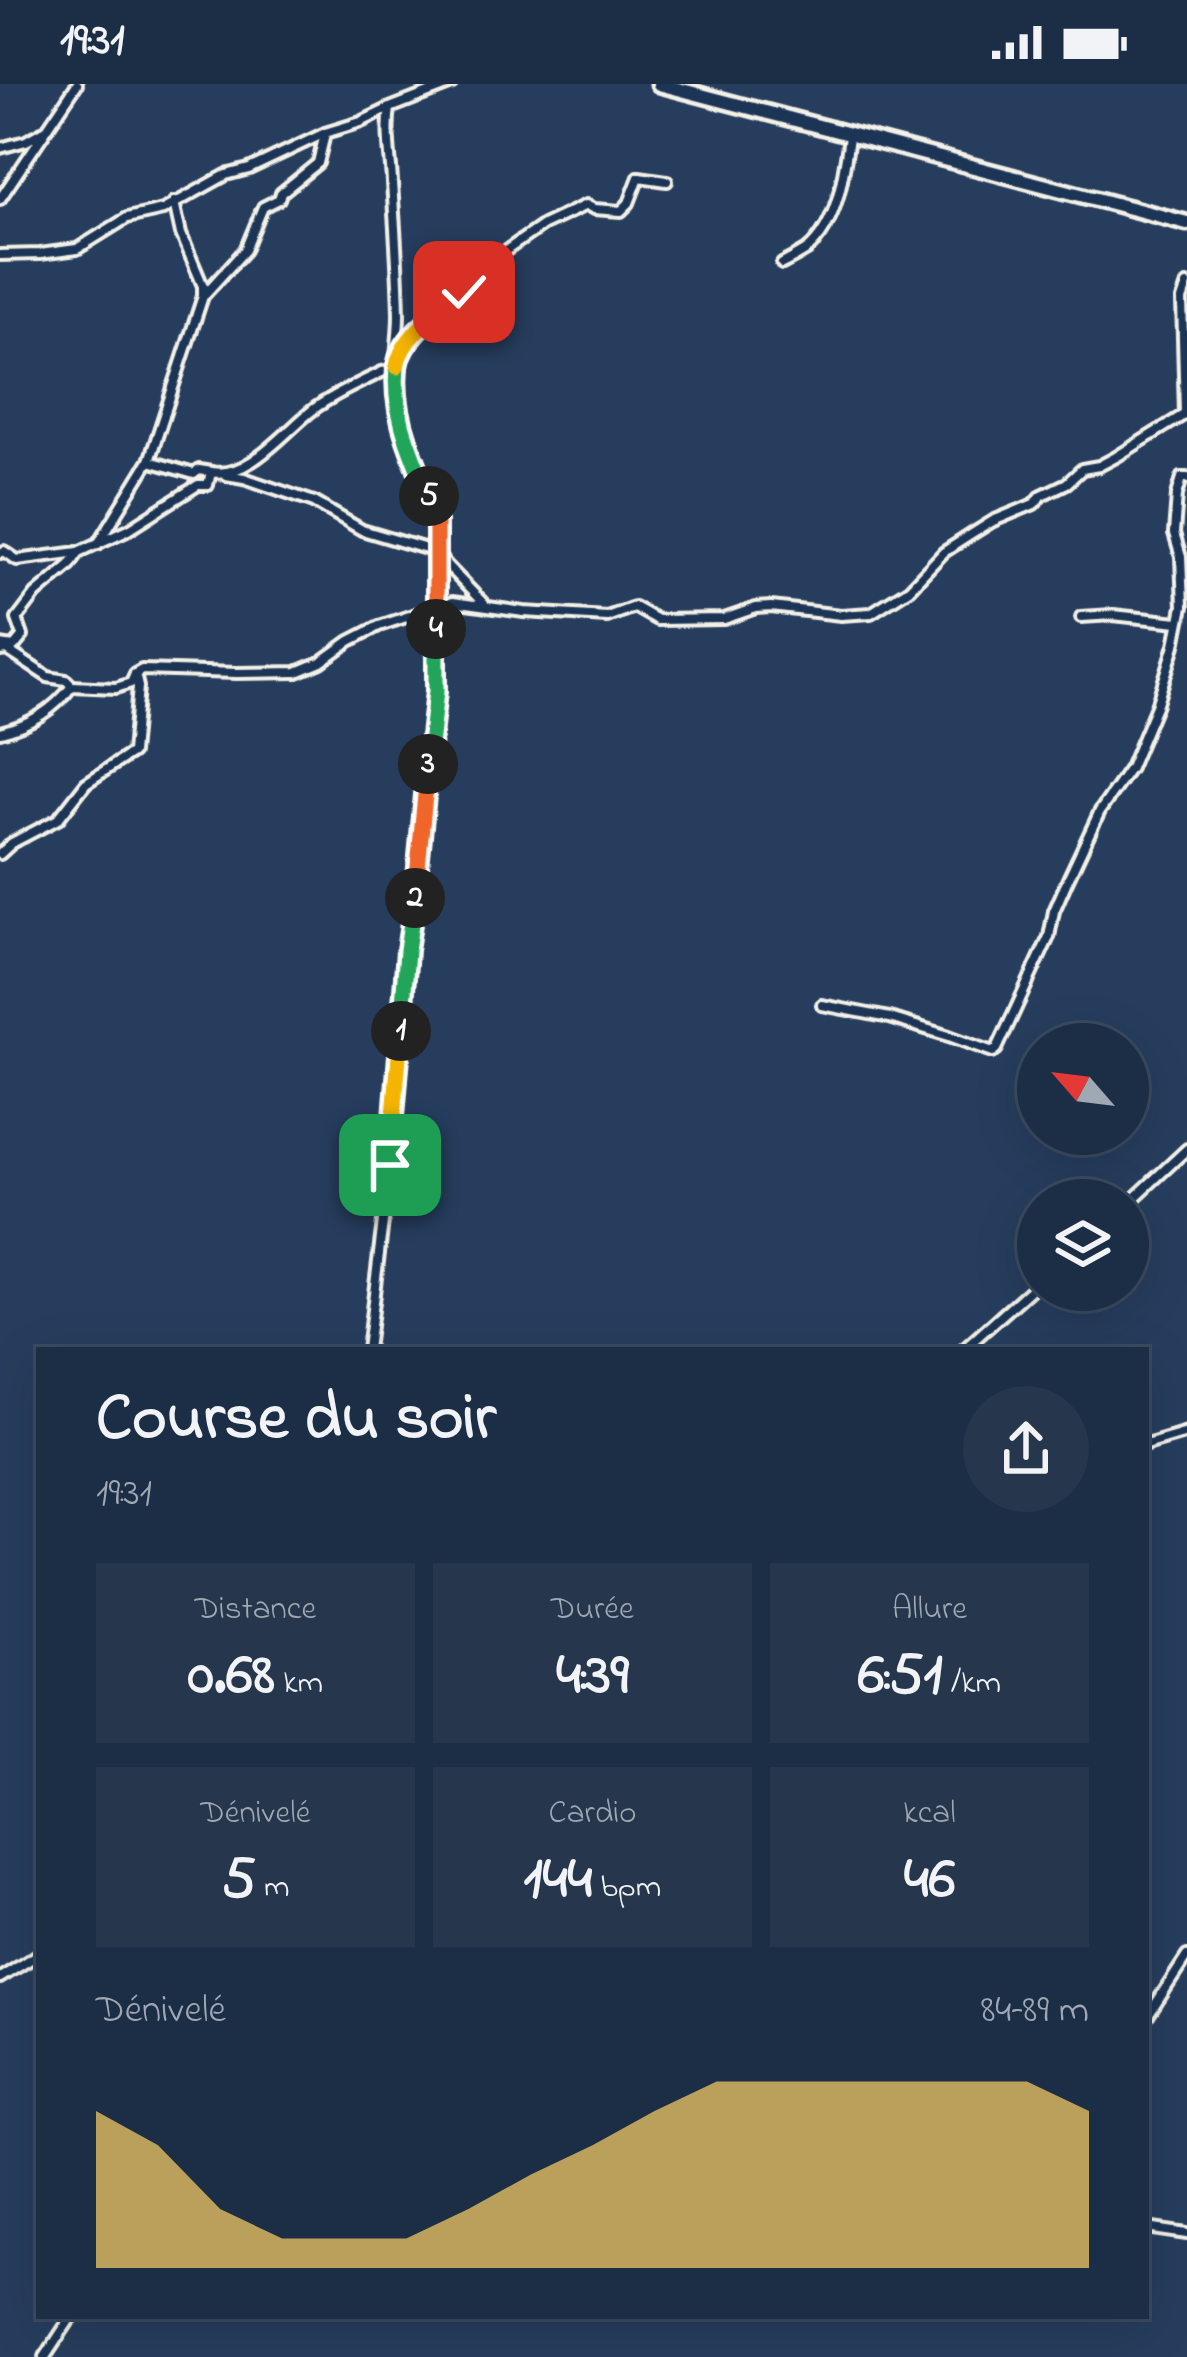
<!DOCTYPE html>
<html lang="fr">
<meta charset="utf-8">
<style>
:root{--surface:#1c2e46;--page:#25364d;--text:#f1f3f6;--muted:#a0a8b3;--line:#3a4a5f;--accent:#ffd166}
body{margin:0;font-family:"Indie Flower",sans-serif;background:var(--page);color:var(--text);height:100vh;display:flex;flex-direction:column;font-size:45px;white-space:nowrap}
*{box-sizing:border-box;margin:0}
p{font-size:39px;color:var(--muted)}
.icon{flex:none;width:66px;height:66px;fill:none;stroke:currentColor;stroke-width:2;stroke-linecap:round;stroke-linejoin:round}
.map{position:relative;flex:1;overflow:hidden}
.drawer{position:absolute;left:36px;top:1263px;width:1113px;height:972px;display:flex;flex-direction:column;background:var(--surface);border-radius:0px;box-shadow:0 12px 48px #0002,0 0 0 3px var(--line)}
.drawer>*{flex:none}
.needle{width:78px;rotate:298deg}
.buttons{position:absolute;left:1017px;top:939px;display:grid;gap:24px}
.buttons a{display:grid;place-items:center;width:132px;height:132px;border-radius:50%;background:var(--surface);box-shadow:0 12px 48px #0002,0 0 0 3px var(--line);font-size:60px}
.pin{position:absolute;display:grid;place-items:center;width:102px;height:102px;color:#fff;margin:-51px;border-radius:24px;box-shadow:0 6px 18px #0006}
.km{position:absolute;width:60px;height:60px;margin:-30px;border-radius:50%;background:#222;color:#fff;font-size:33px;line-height:60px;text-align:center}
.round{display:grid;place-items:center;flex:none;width:126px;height:126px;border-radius:63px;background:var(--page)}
.head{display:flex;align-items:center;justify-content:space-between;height:204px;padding:0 60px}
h1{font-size:66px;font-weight:700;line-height:90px}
.figures{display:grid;grid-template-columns:repeat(3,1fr);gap:18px;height:204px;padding:12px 60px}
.figures div{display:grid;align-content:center;border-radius:0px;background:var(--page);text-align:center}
.figures b{font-size:60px;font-weight:700}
.figures small{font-size:33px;font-weight:400}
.figures p{font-size:33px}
.chart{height:336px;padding:24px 60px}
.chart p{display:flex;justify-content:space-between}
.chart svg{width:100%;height:216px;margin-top:12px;fill:var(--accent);opacity:.7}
.status{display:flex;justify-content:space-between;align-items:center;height:84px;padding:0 60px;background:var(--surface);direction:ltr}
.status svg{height:33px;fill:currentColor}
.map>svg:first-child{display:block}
</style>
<div class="status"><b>19:31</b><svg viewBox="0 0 49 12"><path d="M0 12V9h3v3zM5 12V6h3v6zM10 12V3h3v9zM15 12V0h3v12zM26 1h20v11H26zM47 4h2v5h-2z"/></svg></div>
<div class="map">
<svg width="1187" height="2273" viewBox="0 0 1187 2273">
<rect width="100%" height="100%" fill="#263d5d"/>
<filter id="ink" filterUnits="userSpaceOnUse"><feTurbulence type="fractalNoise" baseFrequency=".00833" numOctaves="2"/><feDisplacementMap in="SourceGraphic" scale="24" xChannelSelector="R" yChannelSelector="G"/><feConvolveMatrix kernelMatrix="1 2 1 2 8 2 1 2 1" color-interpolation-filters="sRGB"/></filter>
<g filter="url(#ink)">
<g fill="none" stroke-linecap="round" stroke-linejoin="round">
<g stroke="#f4f1e8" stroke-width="16">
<g id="street">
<path d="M0,64L26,57L42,48"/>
<path d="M0,115L77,0"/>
<path d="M0,171L40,170L77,165L127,134L163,126L226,91L249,85L325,49L361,38L388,25"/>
<path d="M782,180C790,176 799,171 807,166C838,140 844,89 849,52"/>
<path d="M203,212L245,166L263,123L279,115L281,109L318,79L325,50"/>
<path d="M1185,330L1182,216L1187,201"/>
<path d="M149,377L194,390L199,386L211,388"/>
<path d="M226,391L244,394L314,418L362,446L433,467L484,520"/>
<path d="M98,460L149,377L203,212V202L181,150L174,118"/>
<path d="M0,469L4,467L17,476L79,468"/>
<path d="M1081,533L1113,531L1178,538"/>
<path d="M0,561L14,563L23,552L17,535L36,510L70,481L79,468L129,445L198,401H208L211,388C248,396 287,345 314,325C334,310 360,299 382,288L393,285C413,239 463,209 500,176L504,168L543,141L586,121L594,125L621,127L629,119L639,93L667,97"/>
<path d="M0,567L7,566L48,593L66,596L72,602"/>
<path d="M0,648C29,641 54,626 72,602L116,604L131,599L135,590L142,586L237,589L297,588L321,578L350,557L379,542L452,518L524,528L607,533L634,523L657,536L724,535L756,524L771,523L841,531L871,529L909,505L944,468L972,450L993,437L1034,420L1042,411L1067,399L1082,385L1099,382L1116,373L1187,329"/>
<path d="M0,770L12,759L58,735L86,699L132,669L138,603L135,590"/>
<path d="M822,921L890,934L949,952L993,968L997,965L1049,853L1054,827L1068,795L1100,727L1130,684L1156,622L1175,561L1183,522L1181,473L1174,450L1177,411L1182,394H1187"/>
<path d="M1128,1120L1187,1065"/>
<path d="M367,1266L390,1081L393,1028L398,1010L396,982L405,917L407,866L417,801L437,606V438C429,398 405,363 397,323C391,293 399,260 399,230C398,186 395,142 392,99C391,73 386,50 390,24L452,0"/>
<path d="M963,1266L1038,1199"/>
<path d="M1146,1361L1187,1349"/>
<path d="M0,1894L39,1870"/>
<path d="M1146,1935L1187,1872"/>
<path d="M1146,2144L1187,2150"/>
<path d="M45,2273L72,2232"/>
</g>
</g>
<g stroke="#f4f1e8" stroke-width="21">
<path id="primary" d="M659,0L1187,139"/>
</g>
<use href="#street" stroke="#1d3557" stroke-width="8"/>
<use href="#primary" stroke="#1d3557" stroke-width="12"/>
</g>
</g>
<g fill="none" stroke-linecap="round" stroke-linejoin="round" filter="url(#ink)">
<g stroke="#fff" stroke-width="24">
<path id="split-1" d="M390,1081L401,947"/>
</g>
<g stroke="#fff" stroke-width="24">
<path id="split-2" d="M401,947L407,866L415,814"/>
</g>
<g stroke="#fff" stroke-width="24">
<path id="split-3" d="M415,814L428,680"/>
</g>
<g stroke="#fff" stroke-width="24">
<path id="split-4" d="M428,680L436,607V545"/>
</g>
<g stroke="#fff" stroke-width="24">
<path id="split-5" d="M429,412L436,438V545"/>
</g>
<g stroke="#fff" stroke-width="24">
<path id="split-6" d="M397,283C392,330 412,370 429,412"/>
</g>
<g stroke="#fff" stroke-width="24">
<path id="split-7" d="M397,283C401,252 440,227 464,208"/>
</g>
<use href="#split-1" stroke="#f5b400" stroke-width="15"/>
<use href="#split-2" stroke="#22a559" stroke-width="15"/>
<use href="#split-3" stroke="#f0652b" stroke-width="15"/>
<use href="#split-4" stroke="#22a559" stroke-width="15"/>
<use href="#split-5" stroke="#f0652b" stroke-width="15"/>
<use href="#split-6" stroke="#22a559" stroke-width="15"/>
<use href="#split-7" stroke="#f5b400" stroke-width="15"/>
</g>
</svg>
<div class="buttons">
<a><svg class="needle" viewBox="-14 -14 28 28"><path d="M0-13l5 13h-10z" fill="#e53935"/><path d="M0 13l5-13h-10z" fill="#a0a8b3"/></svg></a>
<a><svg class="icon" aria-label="layers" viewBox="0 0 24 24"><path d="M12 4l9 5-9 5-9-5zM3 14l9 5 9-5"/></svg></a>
</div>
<div class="pin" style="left:390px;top:1081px;background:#1e9e55"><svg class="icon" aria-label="arrive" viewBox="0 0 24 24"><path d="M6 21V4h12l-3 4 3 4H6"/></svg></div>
<div class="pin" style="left:464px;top:208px;background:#d93025"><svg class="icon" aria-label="check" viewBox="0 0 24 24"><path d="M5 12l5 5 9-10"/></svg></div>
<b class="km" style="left:401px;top:947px">1</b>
<b class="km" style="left:415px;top:814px">2</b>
<b class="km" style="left:428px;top:680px">3</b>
<b class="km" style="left:436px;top:545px">4</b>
<b class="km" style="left:429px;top:412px">5</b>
<section class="drawer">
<div class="head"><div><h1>Course du soir</h1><p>19:31</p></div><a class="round"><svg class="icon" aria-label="share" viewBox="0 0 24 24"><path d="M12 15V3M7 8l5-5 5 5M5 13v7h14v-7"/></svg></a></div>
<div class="figures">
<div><p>Distance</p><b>0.68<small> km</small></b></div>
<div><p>Durée</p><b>4:39</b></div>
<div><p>Allure</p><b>6:51<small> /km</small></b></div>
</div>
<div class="figures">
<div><p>Dénivelé</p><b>5<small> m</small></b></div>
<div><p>Cardio</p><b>144<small> bpm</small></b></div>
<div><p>kcal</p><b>46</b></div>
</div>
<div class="chart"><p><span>Dénivelé</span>84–89 m</p>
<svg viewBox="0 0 160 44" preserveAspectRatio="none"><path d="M0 44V12L10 19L20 32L30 38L40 38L50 38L60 32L70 25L80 19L90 12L100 6L110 6L120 6L130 6L140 6L150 6L160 12V44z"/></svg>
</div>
</section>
</div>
